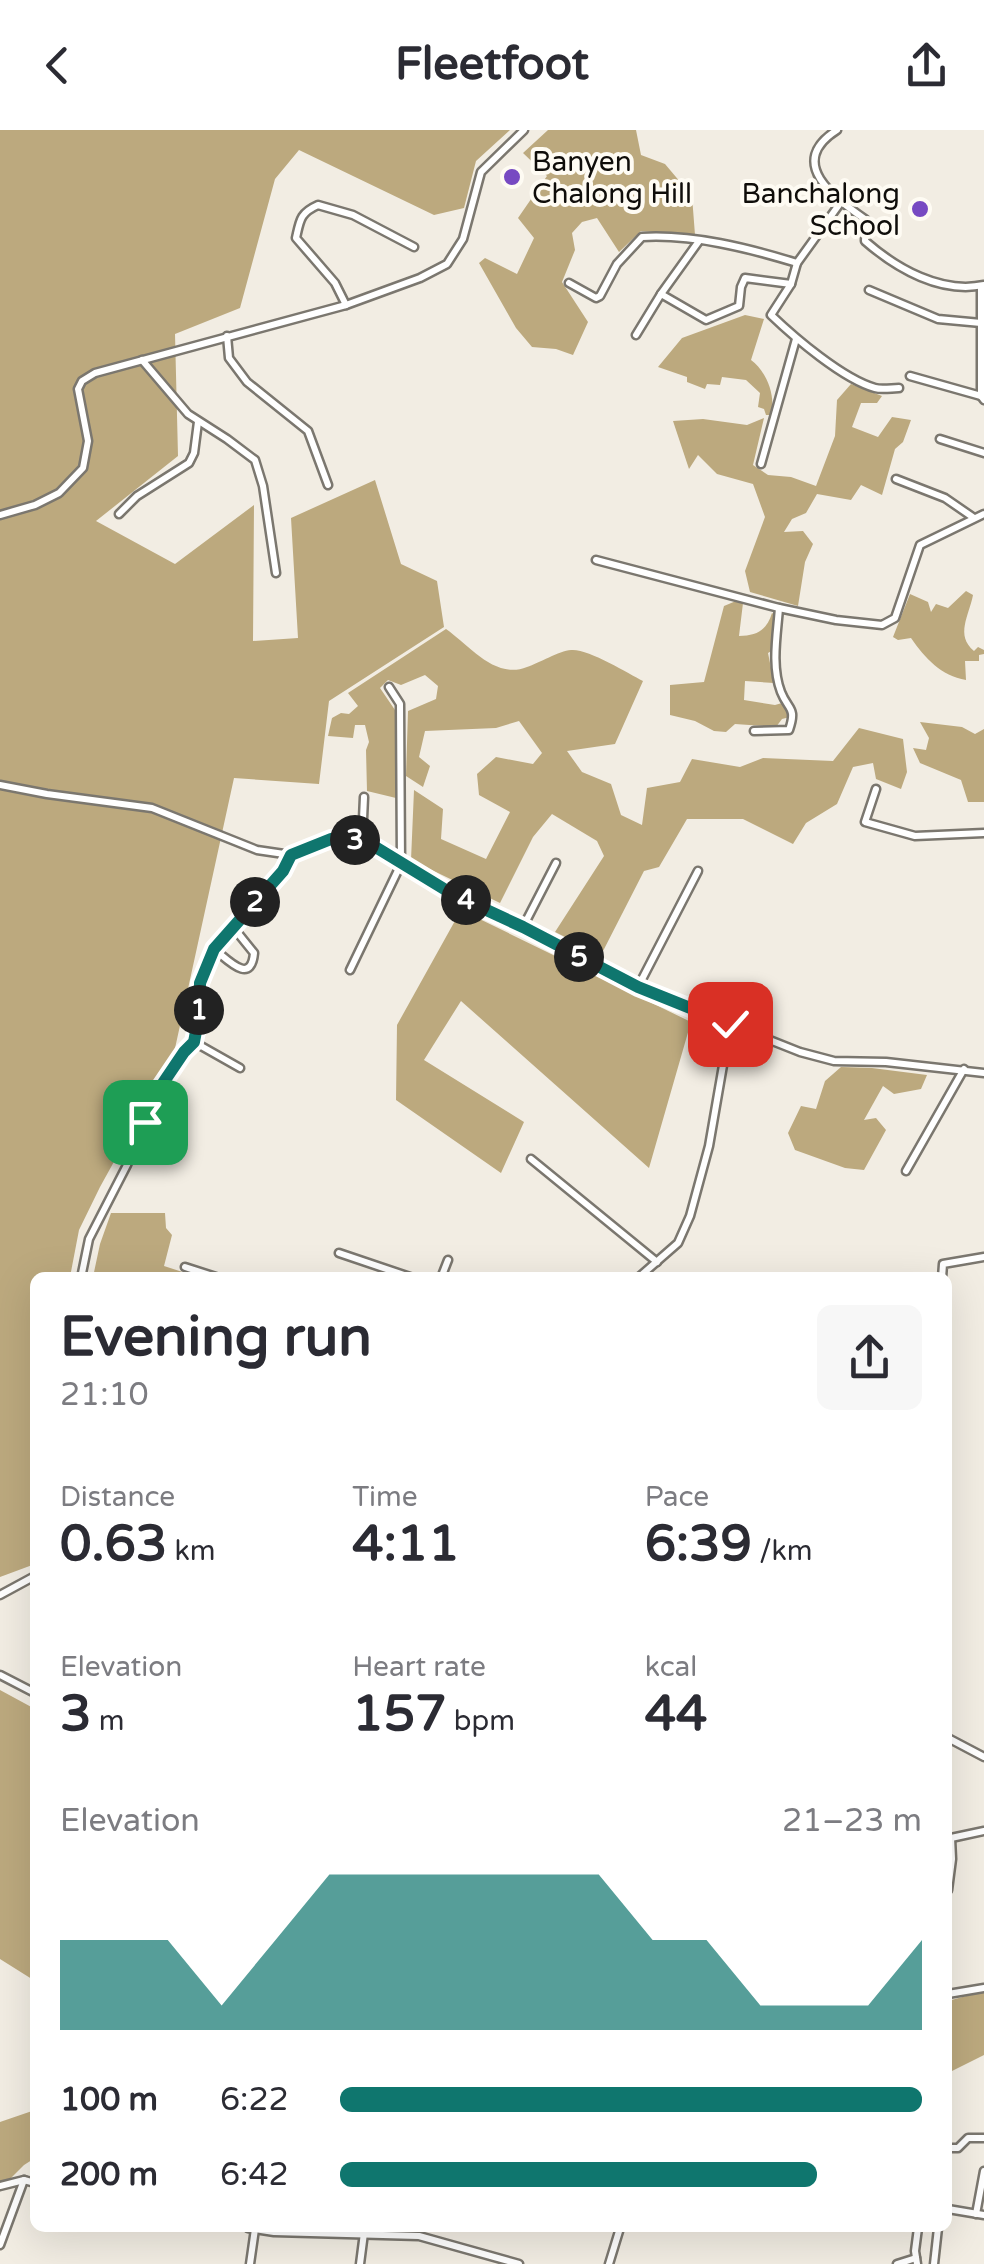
<!DOCTYPE html>
<meta charset="utf-8">
<style>
:root{--surface:#fff;--page:#f7f7f7;--text:#2b2b33;--muted:#7c7c81;--accent:#0f766e}
body{margin:0;font-family:"Varela Round",sans-serif;background:var(--page);color:var(--text);height:100vh;display:flex;flex-direction:column;font-size:38px;white-space:nowrap}
*{box-sizing:border-box;margin:0}
p{font-size:32px;color:var(--muted)}
.icon{flex:none;width:55px;height:55px;fill:none;stroke:currentColor;stroke-width:2;stroke-linecap:round;stroke-linejoin:round}
.map{position:relative;flex:1;overflow:hidden}
.details{position:absolute;left:30px;top:1142px;width:922px;height:960px;display:flex;flex-direction:column;background:var(--surface);border-radius:15px;box-shadow:0 10px 40px #0002}
.details>*{flex:none}
.pin{position:absolute;display:grid;place-items:center;width:85px;height:85px;color:#fff;margin:-42px;border-radius:20px;box-shadow:0 5px 15px #0006}
.km{position:absolute;width:50px;height:50px;margin:-25px;border-radius:50%;background:#222;color:#fff;font-size:28px;line-height:50px;text-align:center}
.round{display:grid;place-items:center;flex:none;width:105px;height:105px;border-radius:15px;background:var(--page)}
.overview{display:flex;align-items:center;justify-content:space-between;height:170px;padding:0 30px}
h1{font-size:55px;font-weight:700;line-height:75px}
.figures{display:grid;grid-template-columns:repeat(3,1fr);gap:15px;height:170px;padding:10px 30px}
.figures div{display:grid;align-content:center}
.figures b{font-size:50px;font-weight:700}
.figures small{font-size:28px;font-weight:400}
.figures p{font-size:28px}
.chart{height:280px;padding:20px 30px}
.chart p{display:flex;justify-content:space-between}
.chart svg{width:100%;height:180px;margin-top:10px;fill:var(--accent);opacity:.7}
ul{padding:0 30px;list-style:none;font-size:32px}
li{display:grid;grid-template-columns:160px 120px 1fr;align-items:center;height:75px}
li i{height:25px;border-radius:12px;background:var(--accent)}
header{display:flex;justify-content:space-between;align-items:center;height:130px;padding:0 30px;background:var(--surface);font-size:45px;font-weight:700}
.map>svg:first-child{display:block}
</style>
<header><svg class="icon" aria-label="back" viewBox="0 0 24 24"><path d="M15 5l-7 7 7 7"/></svg>Fleetfoot<svg class="icon" aria-label="share" viewBox="0 0 24 24"><path d="M12 15V3M7 8l5-5 5 5M5 13v7h14v-7"/></svg></header>
<div class="map">
<svg width="984" height="2134" viewBox="0 0 984 2134">
<rect width="100%" height="100%" fill="#f2ede3"/>
<g fill="#bca97e">
<path d="M0,0H510L476,31L464,78L434,85L299,20L275,49L240,178L175,204L178,326L96,391L175,434L254,375L253,511L298,508L291,388L375,350L401,434L437,451L444,497L329,571L319,654L234,648L174,923L100,1057L79,1100L70,1147L35,1148V1434L0,1447Z"/>
<path d="M548,0H636L641,25L665,34L692,66L695,105L641,101L619,122L597,88L582,92L572,103L575,120L562,152L588,192L573,225L556,219L532,217L516,198L479,133L485,128L517,144L534,108L518,88L547,46L523,23Z"/>
<path d="M745,185L764,189L751,230C767,242 776,266 771,285H766L764,279L758,277L760,263L746,250L722,247L720,255L707,254L705,259L687,252V247L658,237L682,208Z"/>
<path d="M851,254L882,266L877,273H861L852,297L878,307L892,287L911,290L903,312L895,319L882,365L861,355L851,370L817,364L806,383L792,389L784,402L803,401L813,414L805,432L798,476L750,462L745,441L765,387L753,354L717,344L698,325L689,339L673,291L703,289L747,295L764,288L753,335L768,345L791,347L816,356L835,306L837,270Z"/>
<path d="M966,461L973,465C969,486 955,505 974,521L978,517L984,520V524L979,525V531H965L966,550C941,546 925,528 911,508L898,510L893,507L910,464L928,472L931,482L936,474L948,478Z"/>
<path d="M736,471L743,473L739,506C757,506 767,500 772,483L775,485L773,520L768,523L774,553L745,551L744,570L775,575L782,573L787,577L790,587L782,589L776,597L735,594L726,602L714,601L695,591L670,585V555L704,552L724,476Z"/>
<path d="M446,499C469,515 495,550 527,537C539,533 559,521 571,520C587,518 628,543 643,551L615,614L567,621L582,642L611,654L621,685L642,695L647,658L680,652L692,629L740,637L763,628L833,631L859,598L903,609L907,642L901,659L876,649L873,633L853,637L837,674L806,693L793,714L743,689H687L659,737L644,741L601,825L555,802L604,726L597,711L552,684L533,707L500,773L411,730L414,660L443,679L441,709L486,729L510,682L479,665L477,644L496,627L533,634L542,623L519,591L496,598L425,601L419,627L430,636L423,657L406,646L408,581L436,569L438,556L425,545L401,555L388,550L380,558L395,580L396,668L367,661L366,620L369,612L365,595H355L353,608L328,606L332,588L341,583L349,584L358,576L348,563Z"/>
<path d="M920,592L962,597L975,604L984,599V672H968L961,650L920,633L913,618L926,620L929,608Z"/>
<path d="M461,780L691,892L649,1038L461,871L424,930L524,992L501,1043L396,970L397,895Z"/>
<path d="M841,937L872,938L927,945L921,959L894,964L883,956L864,990L876,988L886,1000L864,1040L845,1038L795,1020L788,1003L801,976L816,979L825,951Z"/>
<path d="M111,1083H165L166,1098L172,1105L164,1136L198,1147H93L100,1114Z"/>
<path d="M0,1560L35,1579V1637L31,1641L35,1645V1851L0,1829Z"/>
<path d="M984,1861V1925L948,1943V1871Z"/>
<path d="M35,1980V2028L24,2035L0,2059V1992Z"/>
</g>
<g fill="none" stroke-linecap="round" stroke-linejoin="round">
<g stroke="#7b776f" stroke-width="11">
<g id="street">
<path d="M837,0C785,33 835,68 866,90L865,111C897,139 941,164 984,155"/>
<path d="M841,72L797,133L791,154L771,185C795,208 843,249 875,258C882,260 892,258 899,258"/>
<path d="M569,153L596,168L600,166L617,134L642,107C693,104 748,118 797,133"/>
<path d="M981,156V266L984,270"/>
<path d="M869,160L938,189L981,193"/>
<path d="M661,164L706,190L739,176L741,157L745,148L791,154"/>
<path d="M346,175L335,153L296,108C300,90 300,83 318,75L353,85L414,117"/>
<path d="M636,205L661,164L699,111"/>
<path d="M227,206L229,228L247,252L308,301L328,355"/>
<path d="M142,230L188,284L227,309L255,330L263,356L276,443"/>
<path d="M910,246L981,266"/>
<path d="M940,309L984,323"/>
<path d="M761,334L796,209"/>
<path d="M896,349L945,368L974,388"/>
<path d="M119,384L137,366L189,333L194,323L198,292"/>
<path d="M0,385L35,375L59,363L83,338L88,311L78,259L82,251L95,243L346,175L420,148L447,134L463,109L481,42L524,0"/>
<path d="M596,430L779,478L836,490L882,495L895,488L920,415L984,384"/>
<path d="M754,601L789,600C797,577 788,580 781,562C771,536 777,505 779,478"/>
<path d="M0,655L47,664L152,678L257,720L291,725L331,709L342,708L362,711L377,718L454,765L649,862L800,922L834,931L886,932L984,943"/>
<path d="M876,659L865,692L915,706L984,703"/>
<path d="M362,711L364,667"/>
<path d="M523,797L556,733"/>
<path d="M214,819C227,829 251,856 254,823L233,797"/>
<path d="M350,840L401,734L400,574L389,557"/>
<path d="M638,857L698,741"/>
<path d="M194,912L240,938"/>
<path d="M531,1029L657,1132"/>
<path d="M906,1041L964,939"/>
<path d="M339,1123L413,1148"/>
<path d="M185,1137L219,1148"/>
<path d="M81,1148L89,1109L127,1035L157,962L183,922L194,912L200,879V853L214,819L283,741L291,725"/>
<path d="M441,1148L448,1130"/>
<path d="M638,1148L678,1113L690,1086L709,1016L730,895"/>
<path d="M942,1148L943,1134L984,1127"/>
<path d="M0,1465L35,1446"/>
<path d="M0,1545L35,1563"/>
<path d="M948,1608L984,1627"/>
<path d="M951,1708L984,1701"/>
<path d="M948,1760L952,1729L951,1708"/>
<path d="M948,1864L984,1858"/>
<path d="M948,2018H958L968,2008H984"/>
<path d="M0,2056L24,2050L35,2053"/>
<path d="M948,2079L984,2085"/>
<path d="M976,2084L984,2041"/>
<path d="M248,2098L274,2102L419,2106L519,2134"/>
<path d="M0,2115L24,2050"/>
<path d="M250,2134L255,2099"/>
<path d="M360,2134L364,2103"/>
<path d="M609,2134L620,2098"/>
<path d="M897,2134L916,2128"/>
<path d="M917,2134L915,2121L918,2098"/>
<path d="M934,2134L938,2098"/>
</g>
</g>
<use href="#street" stroke="#fff" stroke-width="6"/>
</g>
<g fill="none" stroke-linecap="round" stroke-linejoin="round">
<g stroke="#fff" stroke-width="20">
<path id="route" d="M145,992L157,962L184,922L194,912L200,880V853L214,819L283,741L291,725L331,709L342,708L362,712L377,718L454,765L523,797L638,857L730,894"/>
</g>
<use href="#route" stroke="#0f766e" stroke-width="12"/>
</g>
<g fill="#774ac2" stroke="#fefbf3" stroke-width="4">
<circle cx="512" cy="47" r="10"/>
<circle cx="920" cy="79" r="10"/>
</g>
<g text-anchor="middle" stroke-width="8" stroke-linejoin="round" paint-order="stroke">
<g font-size="28" fill="#0f0d0a" stroke="#fefbf3" text-anchor="start">
<text x="532" y="41">Banyen<tspan x="532" dy="32">Chalong Hill</tspan></text>
<text x="900" y="73" text-anchor="end">Banchalong<tspan x="900" dy="32">School</tspan></text>
</g>
</g>
</svg>
<div class="pin" style="left:145px;top:992px;background:#1e9e55"><svg class="icon" aria-label="arrive" viewBox="0 0 24 24"><path d="M6 21V4h12l-3 4 3 4H6"/></svg></div>
<div class="pin" style="left:730px;top:894px;background:#d93025"><svg class="icon" aria-label="check" viewBox="0 0 24 24"><path d="M5 12l5 5 9-10"/></svg></div>
<b class="km" style="left:199px;top:880px">1</b>
<b class="km" style="left:255px;top:772px">2</b>
<b class="km" style="left:355px;top:710px">3</b>
<b class="km" style="left:466px;top:770px">4</b>
<b class="km" style="left:579px;top:827px">5</b>
<section class="details">
<div class="overview"><div><h1>Evening run</h1><p>21:10</p></div><a class="round"><svg class="icon" aria-label="share" viewBox="0 0 24 24"><path d="M12 15V3M7 8l5-5 5 5M5 13v7h14v-7"/></svg></a></div>
<div class="figures">
<div><p>Distance</p><b>0.63<small> km</small></b></div>
<div><p>Time</p><b>4:11</b></div>
<div><p>Pace</p><b>6:39<small> /km</small></b></div>
</div>
<div class="figures">
<div><p>Elevation</p><b>3<small> m</small></b></div>
<div><p>Heart rate</p><b>157<small> bpm</small></b></div>
<div><p>kcal</p><b>44</b></div>
</div>
<div class="chart"><p><span>Elevation</span>21–23 m</p>
<svg viewBox="0 0 160 44" preserveAspectRatio="none"><path d="M0 44V22L10 22L20 22L30 38L40 22L50 6L60 6L70 6L80 6L90 6L100 6L110 22L120 22L130 38L140 38L150 38L160 22V44z"/></svg>
</div>
<ul>
<li><b>100 m</b>6:22<i style="width:100%"></i></li>
<li><b>200 m</b>6:42<i style="width:82%"></i></li>
</ul>
</section>
</div>
